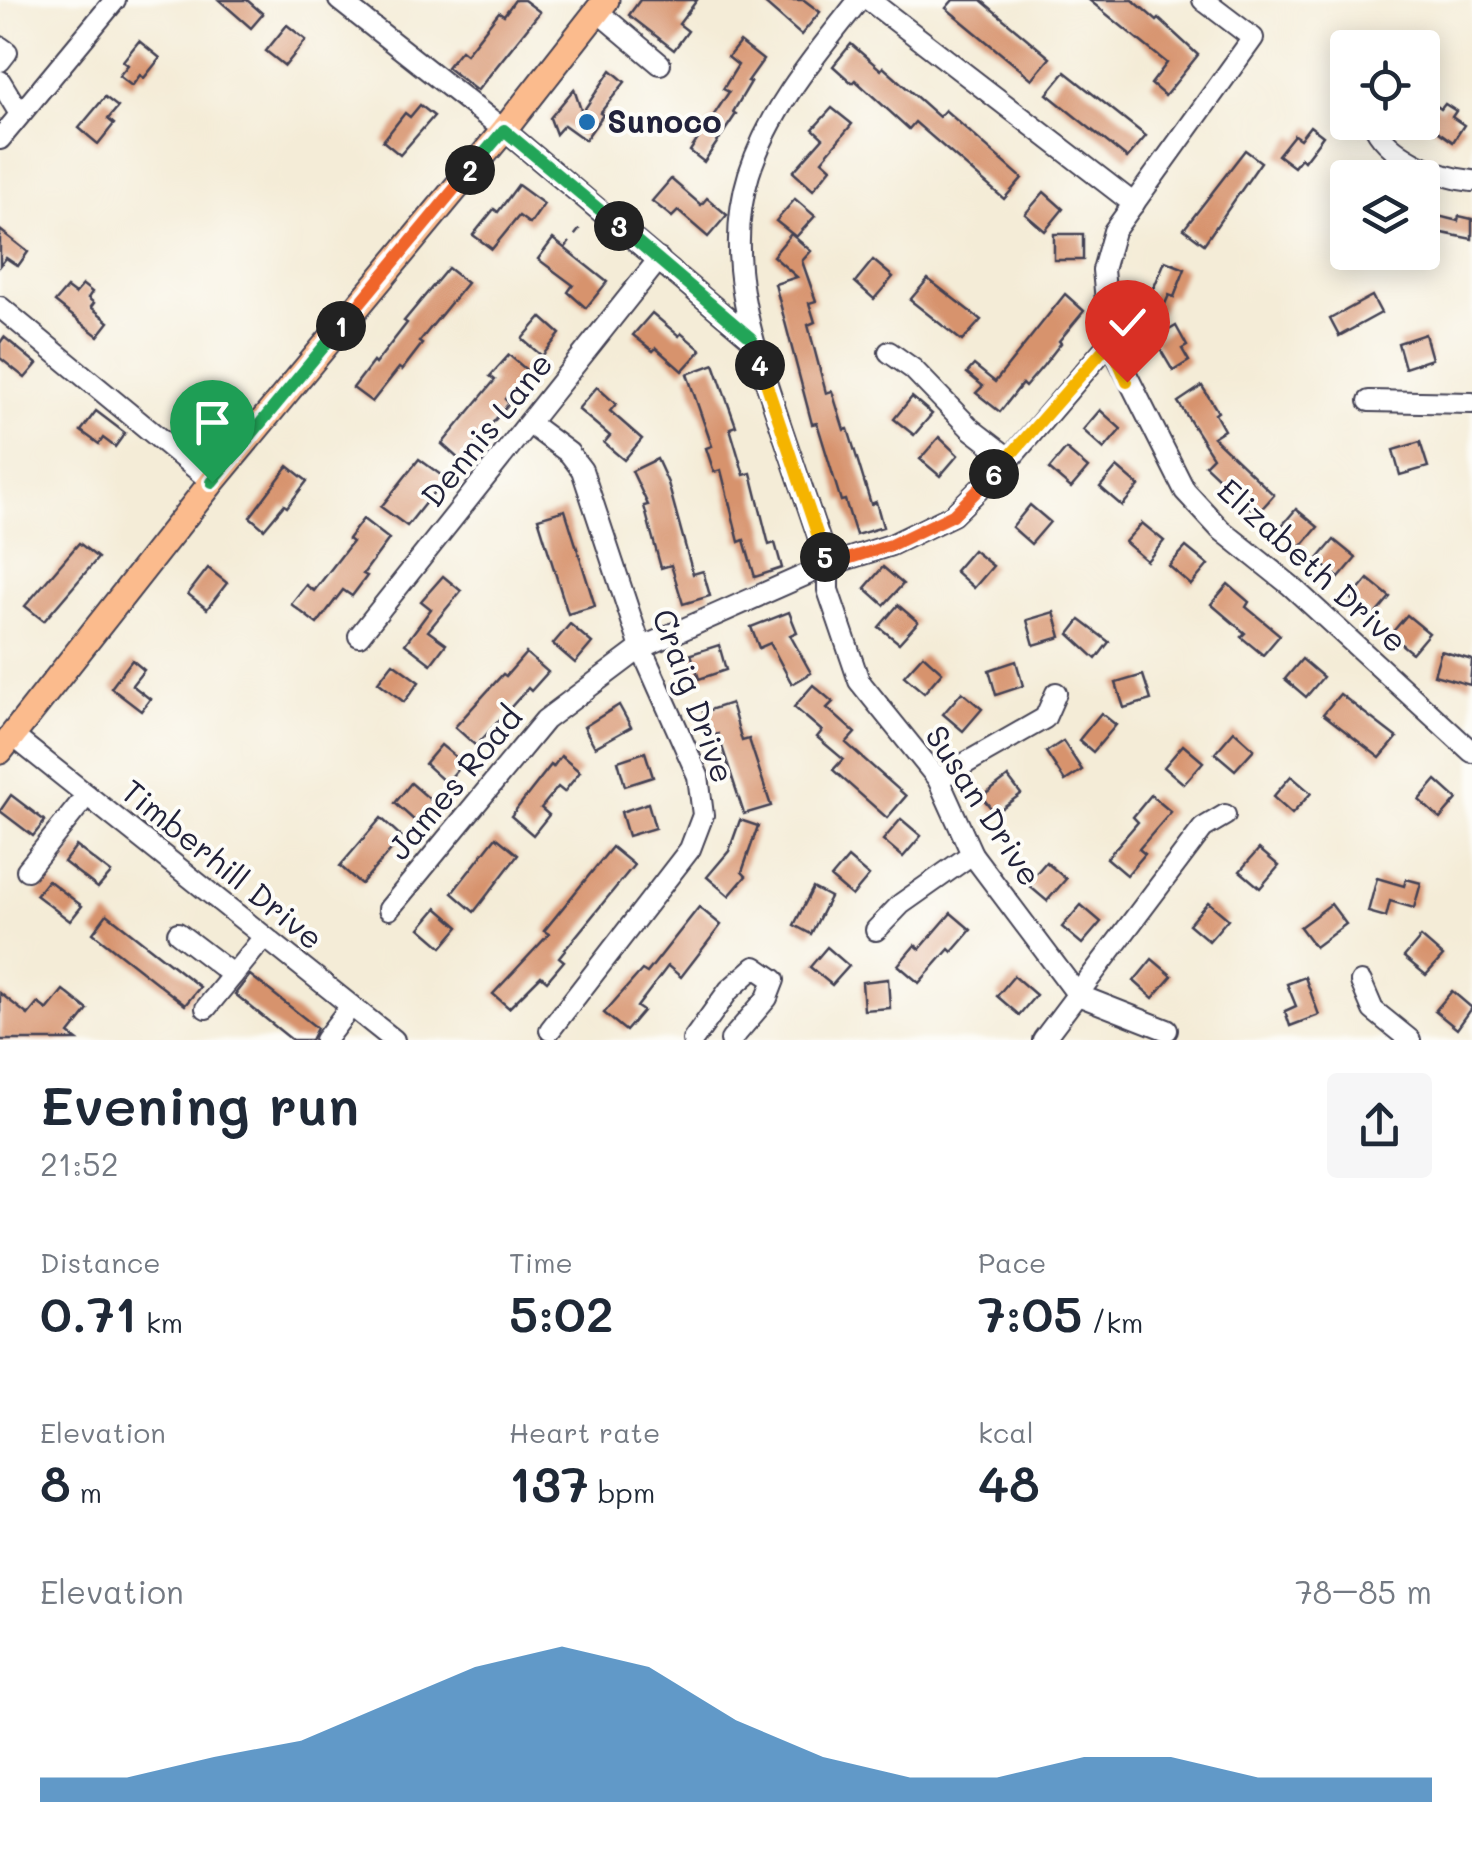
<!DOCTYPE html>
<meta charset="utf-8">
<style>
:root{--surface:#fff;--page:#f6f6f7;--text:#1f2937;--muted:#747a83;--accent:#1f6fb2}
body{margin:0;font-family:Mali,sans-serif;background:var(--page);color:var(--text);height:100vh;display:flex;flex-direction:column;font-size:38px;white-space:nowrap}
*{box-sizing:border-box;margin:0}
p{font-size:32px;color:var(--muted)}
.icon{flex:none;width:55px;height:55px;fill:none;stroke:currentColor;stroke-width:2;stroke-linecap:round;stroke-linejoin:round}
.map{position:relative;height:1040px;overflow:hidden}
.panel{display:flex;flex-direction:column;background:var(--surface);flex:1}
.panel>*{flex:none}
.tools{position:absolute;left:1330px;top:30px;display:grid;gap:20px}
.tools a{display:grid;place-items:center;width:110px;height:110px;border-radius:10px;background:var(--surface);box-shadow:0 5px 25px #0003;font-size:50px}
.pin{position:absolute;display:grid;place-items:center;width:85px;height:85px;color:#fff;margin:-102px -42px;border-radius:50% 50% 50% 0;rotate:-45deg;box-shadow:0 0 10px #0007}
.pin .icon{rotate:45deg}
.km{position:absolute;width:50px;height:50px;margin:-25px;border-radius:50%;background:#222;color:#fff;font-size:28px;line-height:50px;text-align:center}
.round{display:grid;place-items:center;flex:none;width:105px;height:105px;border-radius:10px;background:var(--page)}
.summary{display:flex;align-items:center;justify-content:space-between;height:170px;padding:0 40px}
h1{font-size:55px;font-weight:600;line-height:75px}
.metrics{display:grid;grid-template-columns:repeat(3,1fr);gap:15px;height:170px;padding:10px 40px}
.metrics div{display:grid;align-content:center}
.metrics b{font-size:50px;font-weight:600}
.metrics small{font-size:28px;font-weight:400}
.metrics p{font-size:28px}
.chart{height:280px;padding:20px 40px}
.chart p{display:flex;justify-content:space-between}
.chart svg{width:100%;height:180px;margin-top:10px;fill:var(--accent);opacity:.7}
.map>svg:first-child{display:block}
</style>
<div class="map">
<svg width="1472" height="1040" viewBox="0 0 1472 1040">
<rect width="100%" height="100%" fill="#fdfcf7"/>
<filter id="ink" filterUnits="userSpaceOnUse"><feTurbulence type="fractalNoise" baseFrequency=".01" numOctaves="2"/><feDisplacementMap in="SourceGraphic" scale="20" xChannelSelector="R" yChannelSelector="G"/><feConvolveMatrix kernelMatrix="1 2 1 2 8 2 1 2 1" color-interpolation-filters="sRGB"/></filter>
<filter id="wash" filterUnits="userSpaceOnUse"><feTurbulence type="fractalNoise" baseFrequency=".0048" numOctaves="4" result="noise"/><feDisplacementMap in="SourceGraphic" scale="40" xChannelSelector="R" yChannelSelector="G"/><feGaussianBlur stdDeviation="2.25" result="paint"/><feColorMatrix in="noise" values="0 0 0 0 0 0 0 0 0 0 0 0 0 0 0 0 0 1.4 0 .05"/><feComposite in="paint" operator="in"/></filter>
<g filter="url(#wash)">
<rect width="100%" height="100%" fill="#f4ecd7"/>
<g id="blocks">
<g fill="#d7936d">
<path d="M219,0H247L263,14L251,28Z"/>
<path d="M515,0H524L540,12L477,91L447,67L461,50L466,54L499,12L504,15Z"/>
<path d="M640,0H697L679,24L688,31L674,50L629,15Z"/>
<path d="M761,0H804L820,12L801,35Z"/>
<path d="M953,0H981L1050,58L1032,79L946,8Z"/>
<path d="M1089,0H1133L1157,21L1159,19L1198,55L1165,96L1151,84L1167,63Z"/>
<path d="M287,25L306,40L285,66L266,51Z"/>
<path d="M139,41L160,58L144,78L140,75L132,86L119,76L128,65L123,61Z"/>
<path d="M740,42L763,60L748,81L751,82L733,112L736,114L704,162L690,151L729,92L723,89L738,65L728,57Z"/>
<path d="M851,44L881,70L883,67L939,117L945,110L1022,178L1004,199L915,122L909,129L855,80L852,83L833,66Z"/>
<path d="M611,70L625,82L600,113L603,115L585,140L564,125L556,134L550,118L574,89L582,113Z"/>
<path d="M1065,72L1146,136L1127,158L1047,94Z"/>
<path d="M105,97L118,107L108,119L114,124L98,144L79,128Z"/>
<path d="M1430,101L1441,109L1445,104L1456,111L1452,117L1464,125L1453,142L1422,120V112Z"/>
<path d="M420,105L434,116L400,155L383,141L405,113L410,117Z"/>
<path d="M832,108L852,124L822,160L831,168L813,190L793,172L823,138L813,129Z"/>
<path d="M1310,126L1323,136L1304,161L1301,158L1294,167L1278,155L1294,135L1300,139Z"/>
<path d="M1245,150L1261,162L1204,244L1184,229Z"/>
<path d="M671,179L701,205L707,198L727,215L708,237L678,211L672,217L652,201Z"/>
<path d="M518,185L544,204L530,224L519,216L492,249L473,235L494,209L498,212Z"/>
<path d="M1044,192L1063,209L1045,231L1025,214Z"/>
<path d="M795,199L815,216L796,237L776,221Z"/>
<path d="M1422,212L1458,221L1459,216L1472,219V239L1432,231L1427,255H1422Z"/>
<path d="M0,230L28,252L18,266L6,258L0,266Z"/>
<path d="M791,234L811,251L802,261L816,301L809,303L815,322L808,325L826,393L832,391L844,430L848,429L871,504L876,502L883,527L856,535L845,500L841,501L817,423L812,424L775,284L797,277L773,256Z"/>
<rect x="1054" y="234" width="29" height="26"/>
<path d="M553,239L607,282L586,308L568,292L573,285L538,259Z"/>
<path d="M873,260L893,277L874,299L855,282Z"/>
<path d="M1165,261L1185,269L1174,297L1169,295L1161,313L1146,306Z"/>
<path d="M448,268L467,283L419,342L422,344L402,370L399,368L372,402L353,388L373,362L375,364L407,323L404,321Z"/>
<path d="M928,279L981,320L962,341L910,300Z"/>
<path d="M83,285L92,292L88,298L94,303L91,307L109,322L98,336L55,302L67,288L75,294Z"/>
<path d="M1065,294L1084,311L1059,341L1061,343L1043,366L1025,387L1022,384L1000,412L976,393L983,386L967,373L974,365L995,382Z"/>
<path d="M1372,296L1381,313L1339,336L1330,319Z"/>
<path d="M652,313L679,336L681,333L701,350L682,371L656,348L653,351L633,335Z"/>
<path d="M541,317L560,334L542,356L522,339Z"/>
<path d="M1176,326L1187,346L1182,349L1189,361L1173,371L1154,339Z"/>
<path d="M1425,334L1432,359L1405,368L1398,343Z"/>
<path d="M4,337L37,364L25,378L0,358V343Z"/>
<path d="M509,355L529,372L505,399L509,403L461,461L442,444L495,380L490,376Z"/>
<path d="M714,364L736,426L730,428L744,475L751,473L769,545L775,543L782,568L755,577L744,540L739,542L721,470L714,472L706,448L712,446L687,374Z"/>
<path d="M1202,386L1218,412L1215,414L1224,430L1213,437L1274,495L1257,514L1205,465L1213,457L1178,402Z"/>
<path d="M597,387L616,404L610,411L642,439L624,460L604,443L610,436L578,409Z"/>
<path d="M912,397L932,414L914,435L894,419Z"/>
<path d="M1100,410L1121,429L1104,449L1083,430Z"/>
<path d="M96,411L125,433L115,447L103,438L99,444L81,431Z"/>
<path d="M939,437L958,455L940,476L920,459Z"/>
<path d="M1420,442L1428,467L1400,475L1393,450Z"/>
<path d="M1066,449L1088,468L1071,488L1049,469Z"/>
<path d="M419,459L445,478L407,526L381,507Z"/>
<path d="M657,459L668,483L693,574L703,571L710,596L683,604L671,565L661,568L644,506L648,505L632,471Z"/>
<path d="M288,466L307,481L287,507L284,505L264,529L250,517Z"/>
<path d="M1117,467L1139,486L1122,506L1100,487Z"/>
<path d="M1030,505L1050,522L1031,544L1012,527Z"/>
<path d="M1296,509L1318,527L1301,547L1279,529Z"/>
<path d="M565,510L595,606L568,614L538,518Z"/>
<path d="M363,519L389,539L363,574L367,576L352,596L343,590L317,624L291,604L306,585L314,591L352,542L348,539Z"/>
<path d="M1142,523L1164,541L1147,561L1125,542Z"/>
<path d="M1334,540L1356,558L1339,578L1317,560Z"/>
<path d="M79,543L98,558L44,621L25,606Z"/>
<path d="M1186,547L1208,565L1191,585L1169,566Z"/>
<path d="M973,550L993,566L974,588L955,571Z"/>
<path d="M883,567L903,584L884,605L865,588Z"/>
<path d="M208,568L227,583L207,609L188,594Z"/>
<path d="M443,576L461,591L428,631L446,644L431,664L405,644L431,609L421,601Z"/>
<path d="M1368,579L1390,597L1373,617L1351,599Z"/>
<path d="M1228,584L1249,602L1246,607L1280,635L1263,655L1241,637L1245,633L1211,604Z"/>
<path d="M898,605L918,622L899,643L879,627Z"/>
<path d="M789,612L797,632L790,635L811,673L792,684L770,643L759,648L751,627Z"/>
<path d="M1054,612L1061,637L1034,645L1027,620Z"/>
<path d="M1407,615L1429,633L1412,653L1390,635Z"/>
<path d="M1080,620L1109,642L1096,659L1069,634Z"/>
<path d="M570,624L592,643L575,663L553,644Z"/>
<path d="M719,645L726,670L699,679L691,654Z"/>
<path d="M1441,651L1472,660L1470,685L1434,675Z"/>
<path d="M526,653L548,672L531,691L528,688L476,746L455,727L503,674L506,676Z"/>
<path d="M923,655L942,672L924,693L904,676Z"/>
<path d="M1302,659L1323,677L1306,697L1285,679Z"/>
<path d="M132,660L144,670L132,685L150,699L141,711L111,688Z"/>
<path d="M1016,661L1023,686L996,695L989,670Z"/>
<path d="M393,663L419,682L404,702L378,682Z"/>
<path d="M1143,675L1151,700L1124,708L1116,683Z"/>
<path d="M813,685L833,702L827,708L855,733L846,743L906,796L887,818L833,770L843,759L817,737L822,731L794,707Z"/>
<path d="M962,692L982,709L963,731L943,714Z"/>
<path d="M1340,694L1397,738L1380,758L1323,714Z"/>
<path d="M731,703L742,741L749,739L771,806L744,814L718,734L711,736L703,712Z"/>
<path d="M619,705L631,727L595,747L584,727Z"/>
<path d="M1101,713L1116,725L1093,752L1079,740Z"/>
<path d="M1234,731L1254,749L1235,770L1215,753Z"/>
<path d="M1063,741L1082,770L1065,781L1046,752Z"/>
<path d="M441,745L463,763L446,783L425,764Z"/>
<path d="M1183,745L1203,762L1184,784L1164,767Z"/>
<path d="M645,752L653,777L625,786L618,761Z"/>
<path d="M561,756L580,772L564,792L558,787L541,808L549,815L533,835L511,816L551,765L553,767Z"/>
<path d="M1291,776L1311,793L1292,814L1273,797Z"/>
<path d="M1008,777L1021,794L995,813L982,797Z"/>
<path d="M1436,780L1457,799L1440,819L1419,800Z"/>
<path d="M411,783L433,802L416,822L395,803Z"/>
<path d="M11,795L45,821L33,836L0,811Z"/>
<path d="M1151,795L1171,812L1139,849L1145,854L1127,875L1107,858L1138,822L1133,817Z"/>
<path d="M648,803L655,828L628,836L621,812Z"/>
<path d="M381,818L402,837L361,884L340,866Z"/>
<path d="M901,819L921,836L903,857L883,840Z"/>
<path d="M740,820L758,826L742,872L746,876L729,896L707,877L729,851Z"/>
<path d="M496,837L518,855L474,912L452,893Z"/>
<path d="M76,846L111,873L98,888L64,862Z"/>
<path d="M612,847L634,865L559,957L564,961L547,981L541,976L509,1008L493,994L549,934L544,931Z"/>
<path d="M1259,849L1279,866L1260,888L1240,871Z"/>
<path d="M848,858L869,876L852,896L831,878Z"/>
<path d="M1046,862L1066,879L1047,901L1027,884Z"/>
<path d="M1377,878L1404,886L1406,879L1421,883L1414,908L1390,901L1386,917L1368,912Z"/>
<path d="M48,880L82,906L70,921L36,895Z"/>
<path d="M813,888L830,897L811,934L794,925Z"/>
<path d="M1208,902L1228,919L1209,941L1189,924Z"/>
<path d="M1331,904L1346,924L1315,947L1300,927Z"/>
<path d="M1081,905L1101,922L1082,944L1062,927Z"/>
<path d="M699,907L721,925L681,977L668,966L637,1007L643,1011L626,1031L604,1013L642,970L647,973Z"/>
<path d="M437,908L459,927L442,947L420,928Z"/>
<path d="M951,913L971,930L952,952L949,949L919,983L898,965L915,945L920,949Z"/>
<path d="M107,914L200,987L185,1005L93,933Z"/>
<path d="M1421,937L1443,956L1426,975L1404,957Z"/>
<path d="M827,947L849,966L832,985L810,967Z"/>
<path d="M1152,959L1172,976L1153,998L1134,981Z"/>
<path d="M250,975L317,1028L311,1040H292L235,994Z"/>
<path d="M1014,976L1036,995L1019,1015L997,996Z"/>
<path d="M1305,977L1319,1015L1290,1026L1285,1011L1296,1006L1287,984Z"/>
<path d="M888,979L890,1008L864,1010L862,982Z"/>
<path d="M63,990L88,1010L69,1034L77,1040H0V993L28,1015L38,1003L47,1010Z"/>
<path d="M1452,991L1472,1008L1457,1029L1435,1011Z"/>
</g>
</g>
</g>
<g filter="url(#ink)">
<use href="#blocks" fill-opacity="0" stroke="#424052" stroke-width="2.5"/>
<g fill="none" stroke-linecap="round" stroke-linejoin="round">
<g stroke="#424052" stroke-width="24">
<g id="minor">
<path d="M339,0L504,130L751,338"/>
<path d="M859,0C817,53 770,108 749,174C722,260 754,346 781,427C797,473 812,519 828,565V590L859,681L938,779L972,854L1078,995L1167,1030"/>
<path d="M869,0L1134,204"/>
<path d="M1203,0L1253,38L1114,231L1103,270L1110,342L1185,491L1220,529L1290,585L1472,752"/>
<path d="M597,11L660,64"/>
<path d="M0,47L7,52L0,61"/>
<path d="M0,81L20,114"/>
<path d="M1373,122C1385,155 1440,178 1472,181"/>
<path d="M0,139L115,0"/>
<path d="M0,307L212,482"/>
<path d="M889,352L913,369L971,429L1010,459"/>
<path d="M1369,401L1472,403"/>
<path d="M530,424L569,453L582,470L641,648L698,776L703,815L690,849L550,1030"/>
<path d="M359,636L659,259"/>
<path d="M13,736L394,1040"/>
<path d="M938,779L1045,718L1056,693"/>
<path d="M27,870L87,795"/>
<path d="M389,909L545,720L641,648L828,565L891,545L953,515L1010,459L1110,342"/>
<path d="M876,930L901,904L972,854"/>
<path d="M178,933L233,975"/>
<path d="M1361,982L1373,1010L1410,1040"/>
<path d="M206,1008L264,937"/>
<path d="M325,1040L351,1006"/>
<path d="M693,1040L729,990L755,967L774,980L767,998L731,1040"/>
<path d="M1043,1040L1203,828L1225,815"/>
</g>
</g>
<g stroke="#424052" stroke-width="29">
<path id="major" d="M0,751L212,482L504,130L606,0"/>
</g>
<path stroke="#424052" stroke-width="2.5" stroke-dasharray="8 8" stroke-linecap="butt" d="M565,248L582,226"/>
<use href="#minor" stroke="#fff" stroke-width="20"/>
<use href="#major" stroke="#fbbb8d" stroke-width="25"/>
</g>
</g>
<g fill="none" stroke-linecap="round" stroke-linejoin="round" filter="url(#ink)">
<g stroke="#fff" stroke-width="20">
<path id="split-1" d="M212,482L341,326"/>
</g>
<g stroke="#fff" stroke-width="20">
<path id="split-2" d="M341,326L470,170"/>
</g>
<g stroke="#fff" stroke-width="20">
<path id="split-3" d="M470,170L504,130L619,226"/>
</g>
<g stroke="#fff" stroke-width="20">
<path id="split-4" d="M619,226L751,338L760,365"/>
</g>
<g stroke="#fff" stroke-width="20">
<path id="split-5" d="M760,365L825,557"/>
</g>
<g stroke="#fff" stroke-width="20">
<path id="split-6" d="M825,557L828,565L891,545L953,515L994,474"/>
</g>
<g stroke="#fff" stroke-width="20">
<path id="split-7" d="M994,474L1110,342L1127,382"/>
</g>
<use href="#split-1" stroke="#22a559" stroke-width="12"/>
<use href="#split-2" stroke="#f0652b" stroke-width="12"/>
<use href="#split-3" stroke="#22a559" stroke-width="12"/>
<use href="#split-4" stroke="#22a559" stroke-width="12"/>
<use href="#split-5" stroke="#f5b400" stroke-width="12"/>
<use href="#split-6" stroke="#f0652b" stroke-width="12"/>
<use href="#split-7" stroke="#f5b400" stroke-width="12"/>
</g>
<circle fill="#1f6fb2" stroke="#fdfcf7" stroke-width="4" cx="587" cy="122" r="10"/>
<g text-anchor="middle" stroke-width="8" stroke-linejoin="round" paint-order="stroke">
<g font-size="32" font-weight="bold" fill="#22223b" stroke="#fdfcf7" text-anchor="start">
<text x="607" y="133">Sunoco</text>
</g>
<g font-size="32" fill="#22223b" stroke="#fdfcf7">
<text transform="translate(487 430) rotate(-51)" y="11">Dennis Lane</text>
<text transform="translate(1312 566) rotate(42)" y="11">Elizabeth Drive</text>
<text transform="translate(693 696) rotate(70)" y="11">Craig Drive</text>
<text transform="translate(455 783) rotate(-50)" y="11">James Road</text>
<text transform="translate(983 806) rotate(57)" y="11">Susan Drive</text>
<text transform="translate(222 865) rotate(39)" y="11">Timberhill Drive</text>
</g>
</g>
</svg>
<div class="tools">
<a><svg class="icon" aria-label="locate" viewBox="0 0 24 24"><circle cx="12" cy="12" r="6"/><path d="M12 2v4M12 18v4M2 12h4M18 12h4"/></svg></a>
<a><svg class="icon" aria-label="layers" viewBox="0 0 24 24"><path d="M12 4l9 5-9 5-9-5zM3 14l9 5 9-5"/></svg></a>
</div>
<div class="pin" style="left:212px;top:482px;background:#1e9e55"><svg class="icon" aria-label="arrive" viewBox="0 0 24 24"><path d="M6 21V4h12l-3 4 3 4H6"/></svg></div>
<div class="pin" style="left:1127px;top:382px;background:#d93025"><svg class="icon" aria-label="check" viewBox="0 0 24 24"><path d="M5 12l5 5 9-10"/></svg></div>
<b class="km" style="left:341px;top:326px">1</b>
<b class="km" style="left:470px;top:170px">2</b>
<b class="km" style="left:619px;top:226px">3</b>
<b class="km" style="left:760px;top:365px">4</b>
<b class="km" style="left:825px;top:557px">5</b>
<b class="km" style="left:994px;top:474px">6</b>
</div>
<section class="panel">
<div class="summary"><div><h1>Evening run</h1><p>21:52</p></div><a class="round"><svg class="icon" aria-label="share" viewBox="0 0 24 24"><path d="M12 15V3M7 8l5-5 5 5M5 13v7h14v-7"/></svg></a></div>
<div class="metrics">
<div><p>Distance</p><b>0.71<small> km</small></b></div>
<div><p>Time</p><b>5:02</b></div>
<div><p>Pace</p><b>7:05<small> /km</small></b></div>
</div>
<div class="metrics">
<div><p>Elevation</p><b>8<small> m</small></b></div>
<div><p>Heart rate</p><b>137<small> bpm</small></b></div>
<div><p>kcal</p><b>48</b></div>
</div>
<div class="chart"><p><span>Elevation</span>78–85 m</p>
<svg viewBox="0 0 160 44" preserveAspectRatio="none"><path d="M0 44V38L10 38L20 33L30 29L40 20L50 11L60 6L70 11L80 24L90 33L100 38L110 38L120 33L130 33L140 38L150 38L160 38V44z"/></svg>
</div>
</section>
